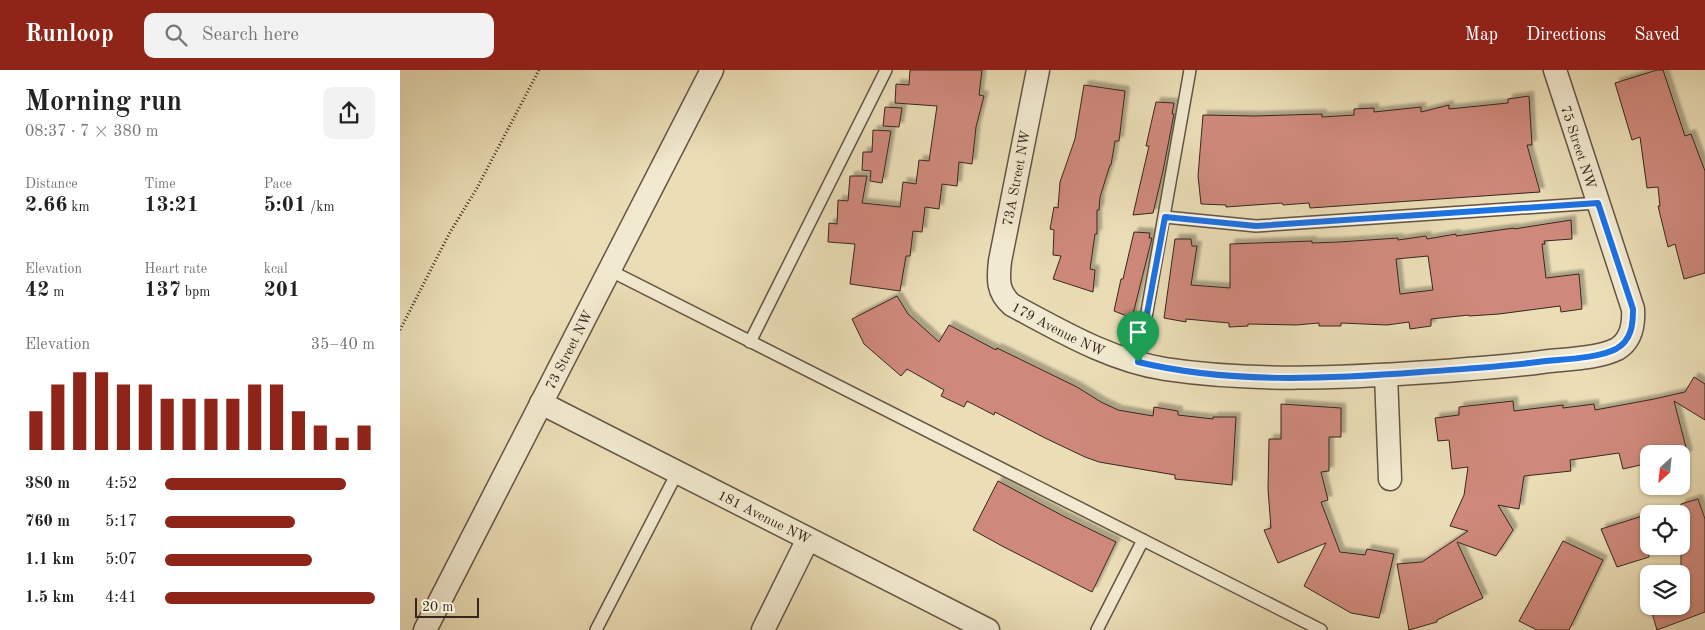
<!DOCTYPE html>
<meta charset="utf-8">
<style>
:root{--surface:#fff;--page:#f2f2f2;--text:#222;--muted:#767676;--accent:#8f2418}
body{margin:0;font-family:"Old Standard TT",serif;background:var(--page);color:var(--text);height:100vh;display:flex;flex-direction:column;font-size:19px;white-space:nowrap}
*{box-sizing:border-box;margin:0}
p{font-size:16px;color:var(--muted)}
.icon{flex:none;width:28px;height:28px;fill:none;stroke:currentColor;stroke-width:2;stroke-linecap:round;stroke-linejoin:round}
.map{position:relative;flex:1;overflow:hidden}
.sheet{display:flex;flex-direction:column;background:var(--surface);width:400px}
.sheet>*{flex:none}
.needle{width:32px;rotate:207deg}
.fabs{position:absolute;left:1240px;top:375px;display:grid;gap:10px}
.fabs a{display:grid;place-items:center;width:50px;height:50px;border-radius:10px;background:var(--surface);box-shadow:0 1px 4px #0004;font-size:25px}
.scale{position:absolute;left:15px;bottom:12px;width:64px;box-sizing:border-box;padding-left:5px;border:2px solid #37261f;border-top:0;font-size:14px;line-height:18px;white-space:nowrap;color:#37261f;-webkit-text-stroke:4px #f2ead0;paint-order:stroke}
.pin{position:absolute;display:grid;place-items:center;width:42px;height:42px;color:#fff;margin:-51px -21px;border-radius:50% 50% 50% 0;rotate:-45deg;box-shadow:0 0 5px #0007}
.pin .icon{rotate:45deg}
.round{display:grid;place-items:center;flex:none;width:52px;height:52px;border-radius:10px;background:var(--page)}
.overview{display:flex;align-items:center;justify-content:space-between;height:85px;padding:0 25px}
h1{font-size:28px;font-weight:600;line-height:38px}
.metrics{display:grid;grid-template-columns:repeat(3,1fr);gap:8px;height:85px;padding:5px 25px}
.metrics div{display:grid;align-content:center}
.metrics b{font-size:21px;font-weight:600}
.metrics small{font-size:14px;font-weight:400}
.metrics p{font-size:14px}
.chart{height:140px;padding:10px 25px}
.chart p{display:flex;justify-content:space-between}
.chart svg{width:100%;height:90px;margin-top:5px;stroke:var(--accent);stroke-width:6}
ul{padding:0 25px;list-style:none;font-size:16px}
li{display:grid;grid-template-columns:80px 60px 1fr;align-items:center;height:38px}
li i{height:12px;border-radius:6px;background:var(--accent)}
header{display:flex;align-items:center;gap:30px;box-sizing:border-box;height:70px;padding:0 25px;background:var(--accent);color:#fff}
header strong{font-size:24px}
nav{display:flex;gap:28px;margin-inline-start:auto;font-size:18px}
.search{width:350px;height:45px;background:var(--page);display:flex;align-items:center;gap:12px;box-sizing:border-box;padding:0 18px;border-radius:10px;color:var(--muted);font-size:19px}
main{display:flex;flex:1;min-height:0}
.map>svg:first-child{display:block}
</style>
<header>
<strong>Runloop</strong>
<div class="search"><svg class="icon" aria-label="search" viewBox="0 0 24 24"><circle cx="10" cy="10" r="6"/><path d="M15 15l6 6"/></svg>Search here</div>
<nav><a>Map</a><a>Directions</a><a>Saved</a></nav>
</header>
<main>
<section class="sheet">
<div class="overview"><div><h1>Morning run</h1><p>08:37 · 7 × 380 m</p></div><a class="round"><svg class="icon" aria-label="share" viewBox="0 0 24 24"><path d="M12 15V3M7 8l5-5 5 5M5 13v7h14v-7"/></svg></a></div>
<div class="metrics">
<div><p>Distance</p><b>2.66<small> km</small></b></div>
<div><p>Time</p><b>13:21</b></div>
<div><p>Pace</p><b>5:01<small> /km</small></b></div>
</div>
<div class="metrics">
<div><p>Elevation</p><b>42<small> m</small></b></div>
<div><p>Heart rate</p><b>137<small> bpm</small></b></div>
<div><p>kcal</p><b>201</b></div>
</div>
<div class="chart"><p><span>Elevation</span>35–40 m</p>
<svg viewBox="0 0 160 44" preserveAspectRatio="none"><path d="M5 44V25M15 44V12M25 44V6M35 44V6M45 44V12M55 44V12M65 44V19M75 44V19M85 44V19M95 44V19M105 44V12M115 44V12M125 44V25M135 44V32M145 44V38M155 44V32"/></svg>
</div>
<ul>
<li><b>380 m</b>4:52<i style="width:86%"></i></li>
<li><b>760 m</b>5:17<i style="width:62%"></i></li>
<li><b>1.1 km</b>5:07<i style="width:70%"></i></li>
<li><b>1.5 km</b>4:41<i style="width:100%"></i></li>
</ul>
</section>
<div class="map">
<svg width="1305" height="560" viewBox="0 0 1305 560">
<defs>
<filter id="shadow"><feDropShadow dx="4.5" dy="-4.5" stdDeviation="1" flood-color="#0004"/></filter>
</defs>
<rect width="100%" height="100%" fill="#ebdeb7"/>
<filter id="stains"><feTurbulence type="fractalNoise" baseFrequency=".004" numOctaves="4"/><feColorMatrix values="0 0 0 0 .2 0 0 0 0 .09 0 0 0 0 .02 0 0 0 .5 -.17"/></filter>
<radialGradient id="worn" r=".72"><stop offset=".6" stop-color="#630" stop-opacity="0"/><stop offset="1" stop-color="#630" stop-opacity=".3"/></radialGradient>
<g fill="#cf897c" stroke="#37261f" fill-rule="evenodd" filter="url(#shadow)">
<path d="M510,0H582L579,25L584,26L576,57L572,94L559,92L557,116L542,114L539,139L525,137L522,162L513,161L510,186H506L500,221L450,214L455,174L428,172L429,153L437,154L438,130L448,131L450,106H467L462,133L500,137L503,112L516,114L519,90L529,91L537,36L495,33L496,14L509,15Z"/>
<path d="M1257,0H1263L1285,66L1291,64L1305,101V203L1284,209L1275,174L1268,177L1258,136H1260L1258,117L1247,118L1240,67L1232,70L1215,13Z"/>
<path d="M684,15L725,21L719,71H715L711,95H710L700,127L699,140H697V164H695L690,199L695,200L693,222L653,209L661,186L653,185L654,160L650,159L654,137L658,138L660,112L675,69Z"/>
<path d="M1129,26L1132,75H1127L1140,122L910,138L909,133L883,135L882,133L826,137V135L801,134L798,106L803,45L855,46L922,44V47L954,45V39L974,38V42L1021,37V42L1049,35V39L1108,33V29Z"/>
<path d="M756,32L774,33L772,44H774L763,101L753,143L733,145L749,76H746Z"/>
<path d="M485,37L502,38L499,57L483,56Z"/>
<path d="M473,60L491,61L482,113L470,111L471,101L462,100L463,82H472Z"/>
<path d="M1171,150L1172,169L1144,171L1145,174H1142L1146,208L1179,204L1182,239L1161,242L1160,236L1099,244L1069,246V245L1031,249V256L1010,259L1009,252L987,255L941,253V256H919V253L896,255L848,254V256L829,257V253L786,249V252L764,248L775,169H791L792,176H797L791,215L830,218V174L912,171V173L939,172L998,168V170L1026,166L1027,169L1056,164V166L1114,158V159ZM1028,186L1033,220L1000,224L996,189Z"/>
<path d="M734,162L750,163L749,168H752L732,248L714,241L721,209H723Z"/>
<path d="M497,226L508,244L539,272L549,255L596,280L597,278L677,317L701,332L718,340L753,346L754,337L778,341V345L813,349V347H836L832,415L775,409V405L699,392L685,387L645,368L595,342L594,345L567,331L564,337L541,326L544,320L507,299L501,306L464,274L452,249Z"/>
<path d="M1294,307L1305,314V350L1274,331L1288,385L1281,386V384H1249V393L1223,399L1219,383L1170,390L1171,401L1124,406L1119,439L1098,435L1113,460L1096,486L1057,472L1083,528L1037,550V552L1009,560L997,494L1022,492L1068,461L1050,456L1064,425L1068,397L1052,399L1049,370L1038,371L1035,348L1059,345V337L1113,331L1114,341L1163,335V338L1194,334L1195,340L1254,329L1285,322Z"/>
<path d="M881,334L941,338V367H929V401L921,402L928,430L921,432L940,482L965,485L967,479L994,484L979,548L951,543L904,516L926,473L878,493L864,460L871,458L868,419L869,369H881Z"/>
<path d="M598,411L663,446L716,472L692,522L602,476L573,460Z"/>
<path d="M1298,429L1305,449V542L1257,560L1250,536H1281V434Z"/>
<path d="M1249,444V487L1217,497L1201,459Z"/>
<path d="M1163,471L1203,490L1169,560H1137L1119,551Z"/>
</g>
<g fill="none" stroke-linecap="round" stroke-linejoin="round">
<g stroke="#645445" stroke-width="14">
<g id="lane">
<path d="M765,147L856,156L1198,133"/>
<path d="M209,200L921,560"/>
<path d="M350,272L486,0"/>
<path d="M738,292L790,0"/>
<path d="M196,560L277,403"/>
<path d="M697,560L743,470"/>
</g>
</g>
<g stroke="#645445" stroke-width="25">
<g id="street">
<path id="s1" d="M638,0L600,191C598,209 597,222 612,235C661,261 709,290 765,299C852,312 942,308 1029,302C1067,299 1105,297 1142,292C1164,289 1197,289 1217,279C1232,270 1234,254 1233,239L1155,0"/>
<path d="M986,305L990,409"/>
<path id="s2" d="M141,333L588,560"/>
<path id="s3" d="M25,560L312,0"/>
<path d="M363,560L408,469"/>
</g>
</g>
<path stroke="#37261f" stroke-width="3" stroke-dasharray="1 2.5" stroke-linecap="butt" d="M0,260L49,164L77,118L139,0"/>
<use href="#lane" stroke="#f2ead0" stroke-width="11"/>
<use href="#street" stroke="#f2ead0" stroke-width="22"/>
</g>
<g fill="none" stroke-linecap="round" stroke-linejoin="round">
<g stroke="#fff" stroke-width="10">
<path id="route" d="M1198,133L1233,239C1233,254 1232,270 1216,279C1196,289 1161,289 1138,292C1099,297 1060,299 1021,302C928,309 829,314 738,292L765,147L856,156Z"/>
</g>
<use href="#route" stroke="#1a73e8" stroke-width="6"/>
</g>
<g text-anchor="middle" stroke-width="4.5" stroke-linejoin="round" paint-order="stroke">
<g font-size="14" fill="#37261f" stroke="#f2ead0">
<text transform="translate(1179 77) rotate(72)" y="5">75 Street NW</text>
<text transform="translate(616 108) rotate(-79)" y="5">73A Street NW</text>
<text dy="5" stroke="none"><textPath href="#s1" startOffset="295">179 Avenue NW</textPath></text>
<text dy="5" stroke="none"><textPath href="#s3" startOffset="315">73 Street NW</textPath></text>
<text dy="5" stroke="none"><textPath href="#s2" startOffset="251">181 Avenue NW</textPath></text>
</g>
</g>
<rect width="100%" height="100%" filter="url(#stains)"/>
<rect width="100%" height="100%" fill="url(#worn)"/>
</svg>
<div class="fabs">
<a><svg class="needle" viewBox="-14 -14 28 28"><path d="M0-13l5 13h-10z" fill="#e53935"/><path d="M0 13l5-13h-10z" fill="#767676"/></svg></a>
<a><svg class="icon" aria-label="locate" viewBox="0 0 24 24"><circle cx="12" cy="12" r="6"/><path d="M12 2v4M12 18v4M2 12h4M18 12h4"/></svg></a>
<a><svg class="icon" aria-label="layers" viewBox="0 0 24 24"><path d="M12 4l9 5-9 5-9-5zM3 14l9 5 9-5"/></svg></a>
</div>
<div class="scale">20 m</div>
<div class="pin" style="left:738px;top:292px;background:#1e9e55"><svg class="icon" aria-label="arrive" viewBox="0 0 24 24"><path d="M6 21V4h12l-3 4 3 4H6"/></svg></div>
</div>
</main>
